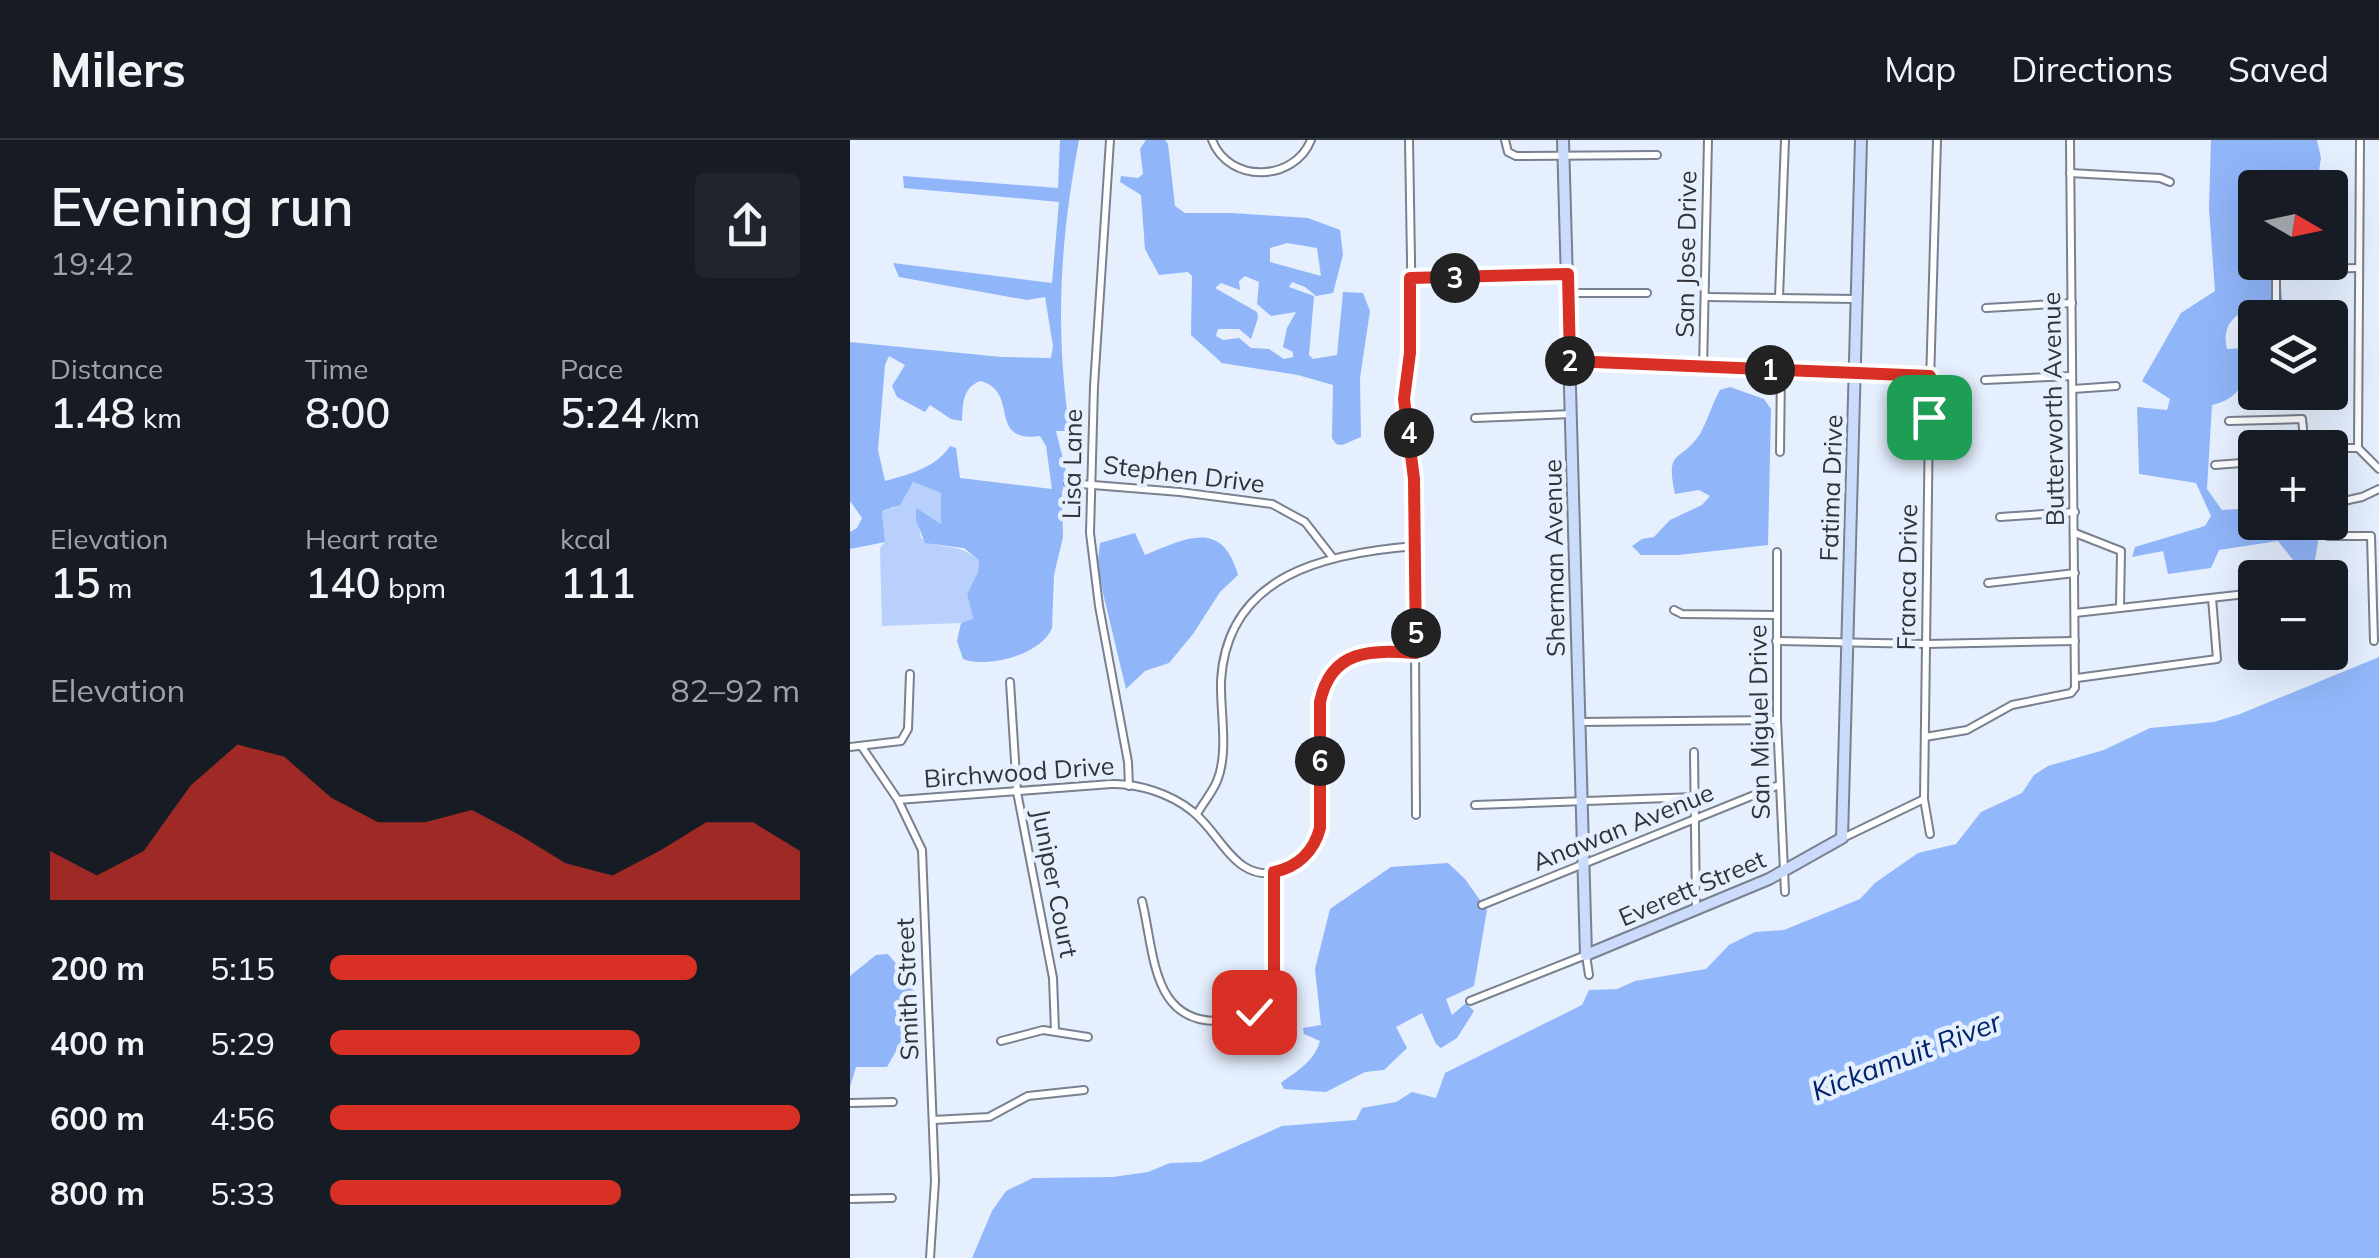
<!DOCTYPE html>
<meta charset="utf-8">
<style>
:root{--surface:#171b24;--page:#20242c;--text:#f1f3f6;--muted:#9ea1a6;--line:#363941;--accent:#d93025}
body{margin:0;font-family:Mulish,sans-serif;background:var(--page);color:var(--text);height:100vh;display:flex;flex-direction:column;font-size:38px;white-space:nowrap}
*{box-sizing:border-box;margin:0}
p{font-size:32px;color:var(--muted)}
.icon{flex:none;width:55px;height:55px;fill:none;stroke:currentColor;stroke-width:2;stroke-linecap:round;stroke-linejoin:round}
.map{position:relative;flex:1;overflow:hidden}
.sheet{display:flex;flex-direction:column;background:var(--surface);width:850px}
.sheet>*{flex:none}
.needle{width:65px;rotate:99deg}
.fabs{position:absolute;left:1388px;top:30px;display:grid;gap:20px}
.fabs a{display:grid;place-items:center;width:110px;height:110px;border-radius:10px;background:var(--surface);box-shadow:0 10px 40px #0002;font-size:50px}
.pin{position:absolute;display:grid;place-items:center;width:85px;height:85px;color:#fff;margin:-42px;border-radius:20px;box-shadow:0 5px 15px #0006}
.km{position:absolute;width:50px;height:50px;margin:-25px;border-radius:50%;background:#222;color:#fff;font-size:28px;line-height:50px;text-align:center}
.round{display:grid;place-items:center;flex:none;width:105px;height:105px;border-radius:10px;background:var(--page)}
.head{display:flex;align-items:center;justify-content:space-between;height:170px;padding:0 50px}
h1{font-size:55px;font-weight:600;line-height:75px}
.figures{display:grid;grid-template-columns:repeat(3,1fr);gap:15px;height:170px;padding:10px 50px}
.figures div{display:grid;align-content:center}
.figures b{font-size:42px;font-weight:600}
.figures small{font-size:28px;font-weight:400}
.figures p{font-size:28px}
.chart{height:280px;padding:20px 50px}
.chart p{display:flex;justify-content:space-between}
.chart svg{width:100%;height:180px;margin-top:10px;fill:var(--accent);opacity:.7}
ul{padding:0 50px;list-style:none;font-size:32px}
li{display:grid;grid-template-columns:160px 120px 1fr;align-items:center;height:75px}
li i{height:25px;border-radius:12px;background:var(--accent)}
header{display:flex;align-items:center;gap:60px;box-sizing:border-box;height:140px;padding:0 50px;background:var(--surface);border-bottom:2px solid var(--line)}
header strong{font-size:48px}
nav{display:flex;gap:55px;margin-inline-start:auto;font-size:35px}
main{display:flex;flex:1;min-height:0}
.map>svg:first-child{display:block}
</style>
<header>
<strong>Milers</strong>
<nav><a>Map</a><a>Directions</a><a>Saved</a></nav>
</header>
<main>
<section class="sheet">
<div class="head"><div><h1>Evening run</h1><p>19:42</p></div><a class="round"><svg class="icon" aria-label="share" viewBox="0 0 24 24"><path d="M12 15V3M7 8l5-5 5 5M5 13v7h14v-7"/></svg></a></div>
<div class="figures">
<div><p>Distance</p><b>1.48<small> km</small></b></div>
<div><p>Time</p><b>8:00</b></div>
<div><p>Pace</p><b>5:24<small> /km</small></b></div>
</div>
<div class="figures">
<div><p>Elevation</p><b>15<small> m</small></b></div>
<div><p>Heart rate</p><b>140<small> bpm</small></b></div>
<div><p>kcal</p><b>111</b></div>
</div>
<div class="chart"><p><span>Elevation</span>82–92 m</p>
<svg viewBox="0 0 160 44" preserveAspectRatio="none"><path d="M0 44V32L10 38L20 32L30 16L40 6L50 9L60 19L70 25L80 25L90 22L100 28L110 35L120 38L130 32L140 25L150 25L160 32V44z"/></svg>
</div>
<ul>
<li><b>200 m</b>5:15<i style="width:78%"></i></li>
<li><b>400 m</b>5:29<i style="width:66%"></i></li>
<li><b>600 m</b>4:56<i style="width:100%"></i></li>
<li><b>800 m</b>5:33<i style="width:62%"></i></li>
</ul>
</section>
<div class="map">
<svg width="1529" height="1118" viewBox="0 0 1529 1118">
<rect width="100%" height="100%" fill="#e5effe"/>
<path fill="#b8d0fb" d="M63,342L91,353L92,385L66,369L71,398C91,412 104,400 129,420L128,432L117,454L123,480L111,483L32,486L30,408L35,402L32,371L44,368Z"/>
<g fill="#90b5f9" fill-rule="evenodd">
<path d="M210,0H229C211,97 205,179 218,278L223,281L219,291H206L217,335L212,352L213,397L204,435L202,488C192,514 138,529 113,519L107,501L111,483L123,479L117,454L128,432L129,420L114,408L75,403L66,380V368L91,384V353L63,342L50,365L32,371L35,402L0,409V392L7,388L12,378L0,361V202L151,217L201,218L203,206L195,157L177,160L49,137L43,123L202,143L209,62L54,48L53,36L208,48ZM39,216L55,225L42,246L47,257L75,272L80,265L101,279L112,281C113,263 112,249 130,241C171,251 136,303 190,296L196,306L202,349L110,338L106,308L100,306C86,328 59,334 35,341L28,310L35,225Z"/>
<path d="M296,0H315L318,4L325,66L335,73H382L458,78L490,90L493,115L483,153L466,156L455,147L442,142L439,147L464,156L459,215L463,219L487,215L493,152L513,153L520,171L510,238L511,297L492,305L486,304L482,298L483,245L448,235L372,223L341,195L342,136L338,132L309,135L295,109L291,55L270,42L271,36L288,38L293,34L290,9ZM437,103L467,108L471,136L420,122V108ZM395,136L409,142L407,164L421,176L446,172L437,188L433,207L443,212V217L434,219L419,209L401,208L389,198L373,200L366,196L368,189H389L401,199L408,178L407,172L365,148L371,143L390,150L389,141Z"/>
<path d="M1361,0H1467L1471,18L1468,37L1458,43L1459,47L1405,48V122L1444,123L1440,131L1430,138L1434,177H1416L1408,166C1386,172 1371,184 1377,209L1395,208L1402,217C1396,242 1389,259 1362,265L1357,349L1372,370L1405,368V382L1471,383L1465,420L1451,430L1428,401L1369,410L1361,428L1318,434L1313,411L1282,417L1285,407L1355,386L1361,376L1346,343L1289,334L1287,267L1317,270L1320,259L1292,241L1331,173L1365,151L1359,68Z"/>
<path d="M880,247L914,259L921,269L918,405L828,415H791L782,406L792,399L804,397L820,380L852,365L860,356L849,350L825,354C815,307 830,324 850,294C857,282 862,264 870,250Z"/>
<path d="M285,393L295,415C337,398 372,379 388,435L370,452L343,494L319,523L295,531L276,549L247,428L250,403Z"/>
<path d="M598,723L615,739L637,770L624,846L596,859L602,875L616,863L624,871L607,898L591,908L586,904L572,873L546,887L557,908L534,930L515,932L476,952L434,949L431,943C448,930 464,922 470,901L454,894L453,888L471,885L465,829L480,769L541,727Z"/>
<path d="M38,814L62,843L71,880L50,904L37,927H6L0,947V836L26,815Z"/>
</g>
<path fill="#92b8fb" d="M1529,517V1118H122L142,1071L156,1051L183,1038L263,1037L298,1032L320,1023L351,1022L432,986L506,980L512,968L546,962L562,952L586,958L595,933L732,865L739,850L767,849L785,841L856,829L879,805L905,792L934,790L1010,759L1025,743L1068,713L1106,704L1131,672L1172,653L1184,635L1198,626L1254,610L1300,588L1364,582L1390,574Z"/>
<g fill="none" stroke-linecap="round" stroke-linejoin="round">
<g stroke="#79818f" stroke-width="10">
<g id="street">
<path d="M260,0L244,246L240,393L249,466L278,622L279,646"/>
<path d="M362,0C379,44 444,42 461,0"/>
<path d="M559,0L562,181L554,259L564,339L566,675"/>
<path d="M655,0L658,12L666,16L807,15"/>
<path d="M1510,0L1508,308L1529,329"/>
<path d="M1220,33L1310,38L1320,42"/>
<path d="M561,138L717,134"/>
<path d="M719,153H797"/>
<path d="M855,157L1006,159"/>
<path d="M929,157L935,0"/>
<path d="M1136,168L1222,163"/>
<path d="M1426,178V137L1431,130L1509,128"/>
<path d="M1394,219L1405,217"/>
<path d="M720,221L1080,236"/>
<path d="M853,229L858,0"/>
<path d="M1135,240L1222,236"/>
<path d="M1223,249L1266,246"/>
<path d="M625,278L721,274"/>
<path d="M1379,281L1452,279L1455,308"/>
<path d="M1480,308H1508"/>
<path d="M930,312L931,231"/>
<path d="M1365,325L1405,322"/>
<path d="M218,343L330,352L422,364L455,382L483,418"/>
<path d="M1480,364L1512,357L1529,349"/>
<path d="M1150,377L1225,372"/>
<path d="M1465,382L1467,391L1478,396H1521L1524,501"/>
<path d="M1225,393L1271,411L1270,467"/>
<path d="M927,412V580L935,752"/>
<path d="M1138,443L1225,433"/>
<path d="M824,470L832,474L926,475"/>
<path d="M1225,473L1405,453"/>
<path d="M926,501L1076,504L1225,501"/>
<path d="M1227,538L1367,519L1362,458"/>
<path d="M160,542L167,652L203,838L205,891"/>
<path d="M729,582L927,580"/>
<path d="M1075,597L1117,590L1162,565L1221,553L1225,548L1220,0"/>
<path d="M0,607L51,601L58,589L60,534"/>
<path d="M12,607L48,660L72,710L85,1041L80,1118"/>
<path d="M844,612L846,768"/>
<path d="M48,660L261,644C288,643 321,654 342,671C372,694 386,747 434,730C449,724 461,711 467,697C478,645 444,533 511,514C529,509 548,512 566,513"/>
<path d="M625,665L846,657"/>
<path d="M347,674C353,663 362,653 367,641C379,612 370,572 371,541C377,434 477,413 565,406"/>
<path d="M1080,694L1074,659L1079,277L1087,0"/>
<path d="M993,698L1074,659"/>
<path d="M292,761C305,814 301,891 381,880C399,878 417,867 423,849C431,822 425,763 424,732"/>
<path d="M632,765L929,645"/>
<path d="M620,861L736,815L739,835"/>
<path d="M151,901L193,890L238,897"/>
<path d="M0,963L43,962"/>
<path d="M83,980L139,977L178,956L234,950"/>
<path d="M0,1059L42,1058"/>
</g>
</g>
<g stroke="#79818f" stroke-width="14">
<path id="secondary" d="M713,0L736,815L919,739L992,698L1011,0"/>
</g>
<use href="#street" stroke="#fff" stroke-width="6"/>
<use href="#secondary" stroke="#cadbfc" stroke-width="10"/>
</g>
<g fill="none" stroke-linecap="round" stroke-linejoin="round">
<g stroke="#fff" stroke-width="20">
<path id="route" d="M404,872L416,861L424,844V732C448,727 464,711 470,688V562C481,509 521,510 566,513L564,339L554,259L560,213V138L718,134L720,221L1080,236L1079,277"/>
</g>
<use href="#route" stroke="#d93025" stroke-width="12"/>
</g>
<g text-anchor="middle" stroke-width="9" stroke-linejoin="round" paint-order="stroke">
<g font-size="25" fill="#303339" stroke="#e5effe">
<text transform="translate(836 114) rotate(-89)" y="9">San Jose Drive</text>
<text transform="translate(1203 269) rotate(-91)" y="9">Butterworth Avenue</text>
<text transform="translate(222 324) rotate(-89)" y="9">Lisa Lane</text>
<text transform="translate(334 334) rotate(7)" y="9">Stephen Drive</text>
<text transform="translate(981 348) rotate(-88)" y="9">Fatima Drive</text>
<text transform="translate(704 418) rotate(-91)" y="9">Sherman Avenue</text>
<text transform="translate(1057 437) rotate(-89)" y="9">Franca Drive</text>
<text transform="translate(909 582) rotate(-91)" y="9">San Miguel Drive</text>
<text transform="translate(169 632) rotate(-4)" y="9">Birchwood Drive</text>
<text transform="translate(773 687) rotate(-22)" y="9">Anawan Avenue</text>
<text transform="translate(205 743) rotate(79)" y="9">Juniper Court</text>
<text transform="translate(842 748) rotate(-23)" y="9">Everett Street</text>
<text transform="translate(57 849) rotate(-92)" y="9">Smith Street</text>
</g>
<g font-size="28" font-style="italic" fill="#00236e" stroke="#e5effe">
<text transform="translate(1056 916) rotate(-21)" y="10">Kickamuit River</text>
</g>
</g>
</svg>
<div class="fabs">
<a><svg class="needle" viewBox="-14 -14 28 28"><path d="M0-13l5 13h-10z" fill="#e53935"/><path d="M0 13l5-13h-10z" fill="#9ea1a6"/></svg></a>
<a><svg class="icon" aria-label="layers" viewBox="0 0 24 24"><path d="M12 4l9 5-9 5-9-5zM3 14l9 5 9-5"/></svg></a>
<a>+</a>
<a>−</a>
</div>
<div class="pin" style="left:1079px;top:277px;background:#1e9e55"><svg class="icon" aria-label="arrive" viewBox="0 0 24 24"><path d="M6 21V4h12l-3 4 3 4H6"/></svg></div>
<div class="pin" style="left:404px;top:872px;background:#d93025"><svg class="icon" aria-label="check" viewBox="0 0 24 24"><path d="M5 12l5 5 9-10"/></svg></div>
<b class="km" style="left:920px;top:230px">1</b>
<b class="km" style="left:720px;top:221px">2</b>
<b class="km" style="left:605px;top:138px">3</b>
<b class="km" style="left:559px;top:293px">4</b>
<b class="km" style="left:566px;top:493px">5</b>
<b class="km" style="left:470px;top:621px">6</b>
</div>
</main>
